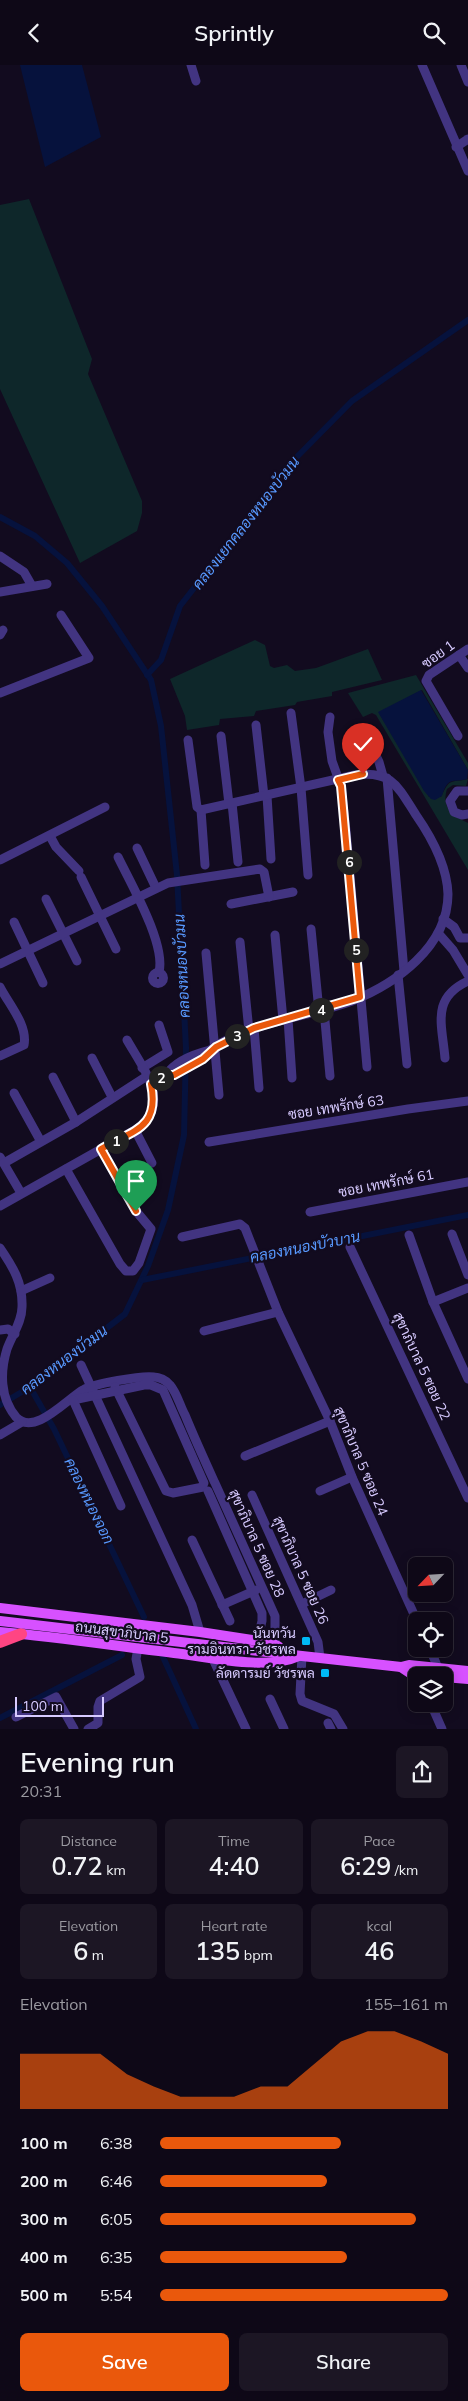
<!DOCTYPE html>
<meta charset="utf-8">
<style>
:root{--surface:#0e0817;--page:#1c1624;--text:#f1f3f6;--muted:#9b9aa1;--line:#2e2936;--accent:#ea580c}
body{margin:0;font-family:Mulish,Sarabun,sans-serif;background:var(--page);color:var(--text);height:100vh;display:flex;flex-direction:column;font-size:19px;white-space:nowrap}
*{box-sizing:border-box;margin:0}
p{font-size:16px;color:var(--muted)}
.icon{flex:none;width:28px;height:28px;fill:none;stroke:currentColor;stroke-width:2;stroke-linecap:round;stroke-linejoin:round}
.map{position:relative;height:1664px;overflow:hidden}
.details{display:flex;flex-direction:column;background:var(--surface);flex:1}
.details>*{flex:none}
.needle{width:32px;rotate:245deg}
.fabs{position:absolute;left:408px;top:1492px;display:grid;gap:10px}
.fabs a{display:grid;place-items:center;width:45px;height:45px;border-radius:8px;background:var(--surface);box-shadow:0 2px 12px #0003,0 0 0 1px var(--line);font-size:25px}
.scale{position:absolute;left:15px;bottom:12px;width:89px;box-sizing:border-box;padding-left:5px;border:2px solid #d7caff;border-top:0;font-size:14px;line-height:18px;white-space:nowrap;color:#d7caff;-webkit-text-stroke:4px #120b1f;paint-order:stroke}
.pin{position:absolute;display:grid;place-items:center;width:42px;height:42px;color:#fff;margin:-51px -21px;border-radius:50% 50% 50% 0;rotate:-45deg;box-shadow:0 0 5px #0007}
.pin .icon{rotate:45deg}
.km{position:absolute;width:25px;height:25px;margin:-12px;border-radius:50%;background:#222;color:#fff;font-size:14px;line-height:25px;text-align:center}
.round{display:grid;place-items:center;flex:none;width:52px;height:52px;border-radius:8px;background:var(--page)}
.summary{display:flex;align-items:center;justify-content:space-between;height:85px;padding:0 20px}
h1{font-size:28px;font-weight:600;line-height:38px}
.figures{display:grid;grid-template-columns:repeat(3,1fr);gap:8px;height:85px;padding:5px 20px}
.figures div{display:grid;align-content:center;border-radius:8px;background:var(--page);text-align:center}
.figures b{font-size:25px;font-weight:600}
.figures small{font-size:14px;font-weight:400}
.figures p{font-size:14px}
.chart{height:140px;padding:10px 20px}
.chart p{display:flex;justify-content:space-between}
.chart svg{width:100%;height:90px;margin-top:5px;fill:var(--accent);opacity:.7}
.cta{display:flex;gap:10px;margin-top:auto;padding:10px 20px}
.cta a{flex:1;height:58px;border-radius:8px;background:var(--accent);color:#fff;font-size:20px;font-weight:600;line-height:58px;text-align:center}
.cta a+a{background:var(--page);color:var(--text)}
ul{padding:0 20px;list-style:none;font-size:16px}
li{display:grid;grid-template-columns:80px 60px 1fr;align-items:center;height:38px}
li i{height:12px;border-radius:6px;background:var(--accent)}
header{display:flex;justify-content:space-between;align-items:center;height:65px;padding:0 20px;background:var(--surface);font-size:22px;font-weight:600}
.map>svg:first-child{display:block}
</style>
<header><svg class="icon" aria-label="back" viewBox="0 0 24 24"><path d="M15 5l-7 7 7 7"/></svg>Sprintly<svg class="icon" aria-label="search" viewBox="0 0 24 24"><circle cx="10" cy="10" r="6"/><path d="M15 15l6 6"/></svg></header>
<div class="map">
<svg width="468" height="1664" viewBox="0 0 468 1664">
<rect width="100%" height="100%" fill="#120b1f"/>
<g fill="#0e272a">
<path d="M29,134L92,294L88,309L142,436V448L137,466L80,498L0,324V140Z"/>
<path d="M255,575L265,580L270,601L274,603L287,600L295,606L316,603L368,584L382,615L332,627V631L297,637L295,640L256,646L254,651L220,654L219,660L187,665L185,651L170,614Z"/>
<path d="M416,610L468,698V705L422,625L379,648L429,732H441C450,713 449,718 468,714L466,721L453,720L447,724C441,744 453,751 468,758V805L376,650L372,648L363,652L348,628Z"/>
</g>
<g fill="#06123d">
<path d="M20,0H82L101,72L45,102Z"/>
<path d="M421,625L468,705L467,714C452,718 448,711 442,731L435,735L431,734L424,726L378,647Z"/>
</g>
<g fill="none" stroke-linecap="round" stroke-linejoin="round">
<g stroke="#06123d" stroke-width="6">
<path d="M0,452L35,471L67,498L102,541L151,615L161,661L177,810L186,983L184,1070L168,1145L148,1201L125,1249L30,1322L0,1340"/>
<path d="M147,610L161,595L180,541L227,481L242,467L283,406L352,336L468,255"/>
<path d="M142,1215L468,1150"/>
<path d="M30,1322L54,1364L144,1552"/>
<path d="M163,1592L196,1664"/>
<path d="M0,1653L122,1590"/>
</g>
<g stroke="#423481" stroke-width="9">
<path d="M191,0L196,16"/>
<path d="M422,0L468,106"/>
<path d="M461,0L468,17"/>
<path d="M456,82L468,74"/>
<path d="M0,491L24,507L32,521"/>
<path d="M0,527L47,519"/>
<path d="M0,570L3,565"/>
<path d="M459,590L468,603"/>
<path d="M0,628L89,593L61,550"/>
<path d="M291,648L301,723L308,810"/>
<path d="M330,652L328,667L332,696L341,721L346,766L367,1002"/>
<path d="M256,660L264,731"/>
<path d="M366,670L379,697L383,711"/>
<path d="M221,671L229,739"/>
<path d="M458,671L426,616L429,610L468,584"/>
<path d="M387,713L404,906"/>
<path d="M468,726H457L450,736L454,747L462,750L468,749"/>
<path d="M267,731L271,794"/>
<path d="M232,738L238,797"/>
<path d="M201,745L205,800"/>
<path d="M50,771L56,782L79,806"/>
<path d="M137,783L156,823"/>
<path d="M118,792C131,819 166,879 159,907"/>
<path d="M0,795L105,742"/>
<path d="M81,812L116,884"/>
<path d="M46,834L77,896"/>
<path d="M231,839L293,827"/>
<path d="M443,854L454,862L460,873H468"/>
<path d="M14,857L43,918"/>
<path d="M311,864L319,946"/>
<path d="M438,868L453,885L468,910"/>
<path d="M275,870L283,955"/>
<path d="M240,877L249,966"/>
<path d="M206,888L219,1030"/>
<path d="M0,899L168,818L260,804L264,807L269,832"/>
<circle cx="158" cy="913" r="5.5"/>
<path d="M398,910L407,999"/>
<path d="M0,922C8,938 28,960 24,980L0,991"/>
<path d="M324,945L330,1011"/>
<path d="M288,954L292,1013"/>
<path d="M254,963L259,1023"/>
<path d="M92,993L112,1032"/>
<path d="M445,993C442,959 431,933 468,916"/>
<path d="M142,1003L168,987L159,960"/>
<path d="M166,1010C175,996 194,989 210,985"/>
<path d="M53,1012L76,1057"/>
<path d="M151,1019C166,1010 180,1007 195,998C201,994 204,990 209,986C220,976 240,969 253,964C285,952 320,948 352,936C395,919 448,882 448,829C447,800 432,773 416,750C398,722 392,705 355,710L201,745L197,742L188,675"/>
<path d="M14,1028L40,1075"/>
<path d="M135,1065L152,1098"/>
<path d="M209,1077L408,1044L468,1036"/>
<path d="M0,1092L21,1128"/>
<path d="M4,1098L76,1057L147,1011"/>
<path d="M66,1104L120,1199L126,1206H133L139,1198L151,1164L136,1146L101,1084"/>
<path d="M0,1141L135,1065C173,1040 144,1005 127,975"/>
<path d="M310,1147L468,1117"/>
<path d="M452,1169L468,1210"/>
<path d="M409,1170L433,1237L468,1314"/>
<path d="M182,1172L240,1159L245,1163L278,1247L330,1356L352,1412L417,1556"/>
<path d="M350,1182L468,1433"/>
<path d="M0,1183C13,1202 23,1218 22,1242C22,1257 12,1270 7,1284C0,1307 0,1333 16,1352C34,1372 67,1334 83,1325C93,1319 142,1310 154,1312C159,1312 166,1315 170,1320C177,1328 180,1341 185,1350C194,1372 204,1394 214,1416"/>
<path d="M21,1226L50,1213"/>
<path d="M433,1237L468,1223"/>
<path d="M0,1265L8,1264L15,1269"/>
<path d="M204,1266L278,1247"/>
<path d="M81,1300L192,1540L200,1567"/>
<path d="M115,1322L166,1426L173,1428L203,1422"/>
<path d="M73,1335L144,1320H151L163,1325L204,1418"/>
<path d="M73,1335L121,1441"/>
<path d="M0,1370L22,1357"/>
<path d="M245,1391L330,1356"/>
<path d="M215,1418L275,1551V1579"/>
<path d="M208,1426L262,1548V1556L257,1576"/>
<path d="M320,1426L352,1412"/>
<path d="M252,1430L318,1577L320,1593"/>
<path d="M192,1475L230,1556"/>
<path d="M302,1539L331,1525"/>
<path d="M222,1540L256,1525"/>
<path d="M430,1584L438,1603"/>
<path d="M302,1591L300,1629L302,1636L334,1649L343,1664"/>
<path d="M212,1592L246,1664"/>
<path d="M270,1634L284,1664"/>
<path d="M431,1639L442,1664"/>
<path d="M16,1652L56,1632L74,1664"/>
<path d="M328,1658L331,1664"/>
<path d="M88,1664L98,1658V1642L100,1636L140,1612L136,1594L138,1583"/>
</g>
<g stroke="#d751ff" stroke-width="10">
<path d="M0,1543L200,1567L271,1578L278,1581L286,1589"/>
<path d="M0,1567C58,1572 116,1581 174,1588C210,1592 266,1606 299,1591"/>
<path d="M293,1590L401,1602L409,1600L468,1606"/>
<path d="M401,1602L410,1608L441,1611"/>
<path d="M444,1612L468,1614"/>
</g>
<path stroke="#ff4583" stroke-width="12" d="M0,1577L21,1569"/>
<path stroke="#d751ff" stroke-width="10" d="M0,1556L275,1588"/>
</g>
<g fill="none" stroke-linecap="round" stroke-linejoin="round">
<g stroke="#fff" stroke-width="10">
<path id="route" d="M136,1146L101,1084C134,1065 160,1063 151,1019L166,1010H174L203,994L216,982L254,963L360,932L341,721L338,715L363,709"/>
</g>
<use href="#route" stroke="#ea580c" stroke-width="6"/>
</g>
<g fill="#00b9f5" stroke="#120b1f" stroke-width="2">
<rect x="301" y="1571" width="10" height="10" rx="2.5"/>
<rect x="320" y="1603" width="10" height="10" rx="2.5"/>
</g>
<g text-anchor="middle" stroke-width="4.5" stroke-linejoin="round" paint-order="stroke">
<g font-size="14" fill="#d7caff" stroke="#120b1f">
<text transform="translate(438 589) rotate(-36)" y="5">ซอย 1</text>
<text transform="translate(336 1042) rotate(-9)" y="5">ซอย เทพรักษ์ 63</text>
<text transform="translate(386 1118) rotate(-11)" y="5">ซอย เทพรักษ์ 61</text>
<text transform="translate(422 1301) rotate(65)" y="5">สุขาภิบาล 5 ซอย 22</text>
<text transform="translate(361 1396) rotate(67)" y="5">สุขาภิบาล 5 ซอย 24</text>
<text transform="translate(257 1478) rotate(66)" y="5">สุขาภิบาล 5 ซอย 28</text>
<text transform="translate(301 1505) rotate(66)" y="5">สุขาภิบาล 5 ซอย 26</text>
<text transform="translate(122 1567) rotate(7)" y="5">ถนนสุขาภิบาล 5</text>
</g>
<g font-size="14" fill="#d7caff" stroke="#120b1f" text-anchor="end">
<text x="296" y="1573">นันทวัน<tspan x="296" dy="16">รามอินทรา-วัชรพล</tspan></text>
<text x="315" y="1613">ลัดดารมย์ วัชรพล</text>
</g>
<g font-size="15" font-style="italic" fill="#5899ff" stroke="#120b1f">
<text transform="translate(246 458) rotate(-52)" y="5">คลองแยกคลองหนองบัวมน</text>
<text transform="translate(182 901) rotate(-93)" y="5">คลองหนองบัวมน</text>
<text transform="translate(305 1182) rotate(-11)" y="5">คลองหนองบัวบาน</text>
<text transform="translate(64 1295) rotate(-37)" y="5">คลองหนองบัวมน</text>
<text transform="translate(89 1436) rotate(64)" y="5">คลองหนองจอก</text>
</g>
</g>
</svg>
<div class="fabs">
<a><svg class="needle" viewBox="-14 -14 28 28"><path d="M0-13l5 13h-10z" fill="#e53935"/><path d="M0 13l5-13h-10z" fill="#9b9aa1"/></svg></a>
<a><svg class="icon" aria-label="locate" viewBox="0 0 24 24"><circle cx="12" cy="12" r="6"/><path d="M12 2v4M12 18v4M2 12h4M18 12h4"/></svg></a>
<a><svg class="icon" aria-label="layers" viewBox="0 0 24 24"><path d="M12 4l9 5-9 5-9-5zM3 14l9 5 9-5"/></svg></a>
</div>
<div class="scale">100 m</div>
<div class="pin" style="left:136px;top:1146px;background:#1e9e55"><svg class="icon" aria-label="arrive" viewBox="0 0 24 24"><path d="M6 21V4h12l-3 4 3 4H6"/></svg></div>
<div class="pin" style="left:363px;top:709px;background:#d93025"><svg class="icon" aria-label="check" viewBox="0 0 24 24"><path d="M5 12l5 5 9-10"/></svg></div>
<b class="km" style="left:116px;top:1076px">1</b>
<b class="km" style="left:161px;top:1013px">2</b>
<b class="km" style="left:237px;top:971px">3</b>
<b class="km" style="left:321px;top:945px">4</b>
<b class="km" style="left:356px;top:885px">5</b>
<b class="km" style="left:349px;top:797px">6</b>
</div>
<section class="details">
<div class="summary"><div><h1>Evening run</h1><p>20:31</p></div><a class="round"><svg class="icon" aria-label="share" viewBox="0 0 24 24"><path d="M12 15V3M7 8l5-5 5 5M5 13v7h14v-7"/></svg></a></div>
<div class="figures">
<div><p>Distance</p><b>0.72<small> km</small></b></div>
<div><p>Time</p><b>4:40</b></div>
<div><p>Pace</p><b>6:29<small> /km</small></b></div>
</div>
<div class="figures">
<div><p>Elevation</p><b>6<small> m</small></b></div>
<div><p>Heart rate</p><b>135<small> bpm</small></b></div>
<div><p>kcal</p><b>46</b></div>
</div>
<div class="chart"><p><span>Elevation</span>155–161 m</p>
<svg viewBox="0 0 160 44" preserveAspectRatio="none"><path d="M0 44V17L10 17L20 17L30 17L40 27L50 33L60 38L70 38L80 38L90 33L100 33L110 22L120 11L130 6L140 6L150 11L160 17V44z"/></svg>
</div>
<ul>
<li><b>100 m</b>6:38<i style="width:63%"></i></li>
<li><b>200 m</b>6:46<i style="width:58%"></i></li>
<li><b>300 m</b>6:05<i style="width:89%"></i></li>
<li><b>400 m</b>6:35<i style="width:65%"></i></li>
<li><b>500 m</b>5:54<i style="width:100%"></i></li>
</ul>
<div class="cta"><a>Save</a><a>Share</a></div>
</section>
